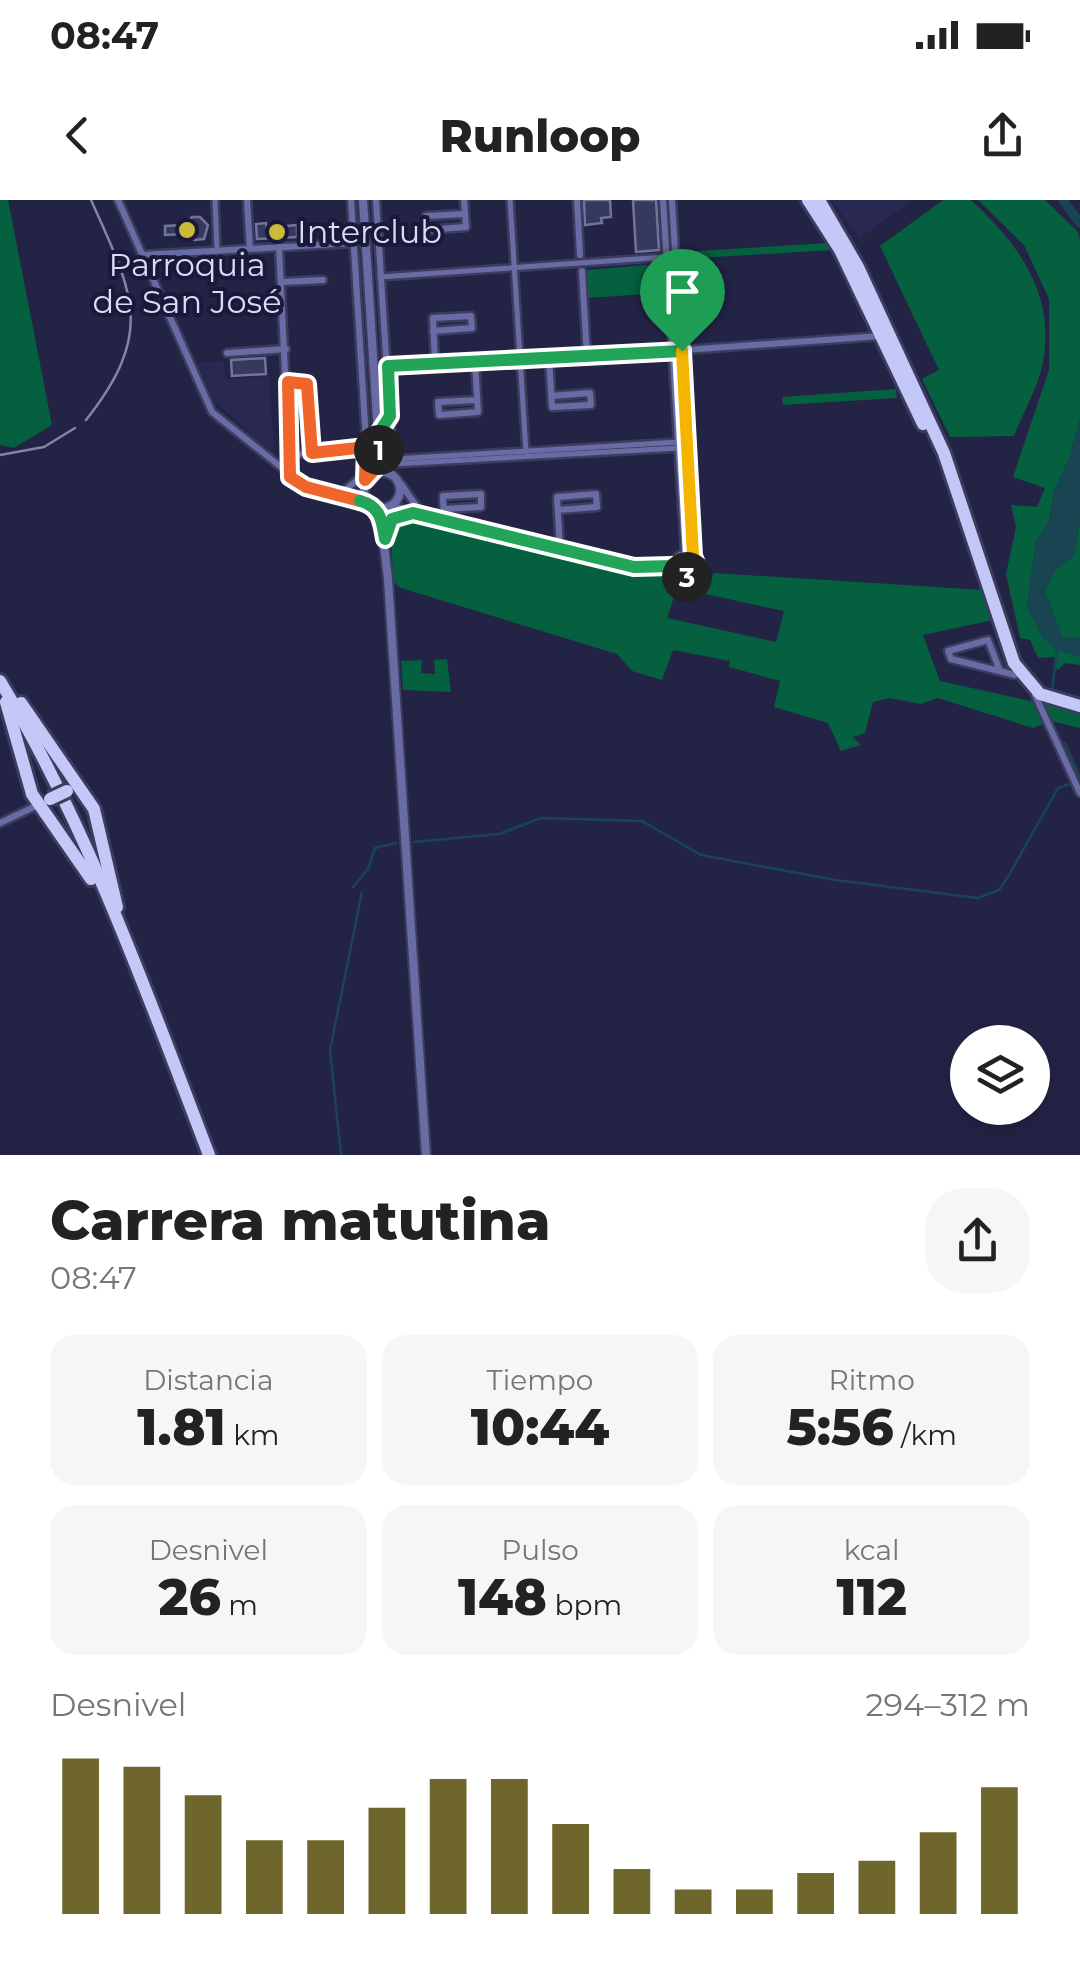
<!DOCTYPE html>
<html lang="es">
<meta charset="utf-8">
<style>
:root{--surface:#fff;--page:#f6f6f6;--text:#222;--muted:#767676;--accent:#6e662c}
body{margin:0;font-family:Montserrat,sans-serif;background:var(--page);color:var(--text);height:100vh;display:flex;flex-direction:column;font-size:38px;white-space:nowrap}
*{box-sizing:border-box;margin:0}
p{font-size:32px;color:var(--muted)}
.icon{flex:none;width:55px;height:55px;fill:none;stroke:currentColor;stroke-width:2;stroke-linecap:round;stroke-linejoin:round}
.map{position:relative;height:955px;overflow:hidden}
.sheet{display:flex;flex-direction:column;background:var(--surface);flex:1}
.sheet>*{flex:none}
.tools{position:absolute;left:950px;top:825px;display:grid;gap:20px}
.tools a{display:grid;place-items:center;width:100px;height:100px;border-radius:50%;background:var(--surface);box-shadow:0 5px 15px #0003;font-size:50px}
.pin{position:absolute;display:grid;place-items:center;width:85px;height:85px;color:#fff;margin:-102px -42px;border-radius:50% 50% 50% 0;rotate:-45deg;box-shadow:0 0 10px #0007}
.pin .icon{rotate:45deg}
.km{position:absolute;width:50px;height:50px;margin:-25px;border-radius:50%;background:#222;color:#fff;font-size:28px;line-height:50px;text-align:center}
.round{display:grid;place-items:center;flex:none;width:105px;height:105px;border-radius:40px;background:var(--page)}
.summary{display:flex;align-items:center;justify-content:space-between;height:170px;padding:0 50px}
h1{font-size:55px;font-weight:800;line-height:75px}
.metrics{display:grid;grid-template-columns:repeat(3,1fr);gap:15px;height:170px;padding:10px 50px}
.metrics div{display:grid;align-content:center;border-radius:25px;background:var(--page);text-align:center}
.metrics b{font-size:50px;font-weight:800}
.metrics small{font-size:28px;font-weight:400}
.metrics p{font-size:28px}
.chart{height:280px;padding:20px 50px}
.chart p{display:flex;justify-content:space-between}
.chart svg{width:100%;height:180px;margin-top:10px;stroke:var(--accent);stroke-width:6}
.status{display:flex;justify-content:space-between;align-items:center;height:70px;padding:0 50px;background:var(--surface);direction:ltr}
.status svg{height:28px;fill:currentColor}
header{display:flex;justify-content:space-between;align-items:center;height:130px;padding:0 50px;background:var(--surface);font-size:45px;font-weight:800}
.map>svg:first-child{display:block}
</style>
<div class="status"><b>08:47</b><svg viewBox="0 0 49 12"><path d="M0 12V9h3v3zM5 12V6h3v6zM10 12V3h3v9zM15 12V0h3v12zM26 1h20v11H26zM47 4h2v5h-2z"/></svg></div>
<header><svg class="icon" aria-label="back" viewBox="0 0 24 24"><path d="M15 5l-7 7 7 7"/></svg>Runloop<svg class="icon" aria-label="share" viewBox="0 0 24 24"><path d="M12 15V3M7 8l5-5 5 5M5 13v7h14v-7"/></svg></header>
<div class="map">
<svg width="1080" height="955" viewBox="0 0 1080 955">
<rect width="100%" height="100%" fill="#232346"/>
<g fill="#282852">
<path d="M831,0H912L860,38Z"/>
<path d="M224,161L225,180L269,176L274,251H269L214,201L197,163Z"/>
</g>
<g fill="#05603f">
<path d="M0,0H8L52,225L14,248L0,245Z"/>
<path d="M943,0H971C1021,46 1059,99 1041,171C1035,193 1022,215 1014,236L950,237L922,179L939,170L880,46Z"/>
<path d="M978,0H1045L1078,32L1080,40V219L1069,259L1054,292L1049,320L1036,342L1027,406L1043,438L1080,457V465L1065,463L1057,471L1054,457L1038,458L1030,440L1020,438L1006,374L1016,327L1011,305L1037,307L1045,288L1013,277L1049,170V99L1024,45Z"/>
<path d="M828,43L833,50L682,59V52Z"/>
<path d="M660,64L662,93L587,98L586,70Z"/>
<path d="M896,189L897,198L783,205L782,197Z"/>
<path d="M408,318L643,373L666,372L676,391L667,418L776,442L784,411L682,389V385L698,376L710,379L714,373L984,390L993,420L923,435L940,481L1080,512V528L1051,521L1033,528L938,498L920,504L890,498L873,502L865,533L853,537L861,545L841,551L828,523L774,507L780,481L729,467L730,461L673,450L662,480L632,471L617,454L401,388L393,382L391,332L397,320Z"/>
<path d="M1080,323V437L1063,439L1045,392L1054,371L1073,357Z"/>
<path d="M447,459L451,492L403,490L401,461L422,460L421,473L435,474L434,460Z"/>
</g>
<path fill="#194553" d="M1080,219V323L1073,357L1054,371L1045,392L1063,438L1080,437V457L1057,450L1043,438L1027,406L1036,342L1049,320L1054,292L1069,259Z"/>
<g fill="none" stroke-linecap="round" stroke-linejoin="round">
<g stroke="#194553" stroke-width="2.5">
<path d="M1052,490L1057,449"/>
<path d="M1065,543L1080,577"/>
<path d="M414,642L499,634L541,618L642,621L701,655L835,680L978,698L999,690L1009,675L1058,588L1069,584"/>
<path d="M353,687L368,669L375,648L396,643"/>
<path d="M341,955L330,850L362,692"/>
</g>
<path stroke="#194553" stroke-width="9" d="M1063,0L1080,23"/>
</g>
<g fill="#37385d" stroke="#71749d" stroke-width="2.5">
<path d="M584,0H610L611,17L601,18L602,23L585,25Z"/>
<path d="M633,0H656L659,50L636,52Z"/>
<path d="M192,17H200L208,25L204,39L194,40L184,34L165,35V26L183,25Z"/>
<path d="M266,23L267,28L297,25V37L257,39L256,24Z"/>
<path d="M265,158L266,174L232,176L231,160Z"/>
</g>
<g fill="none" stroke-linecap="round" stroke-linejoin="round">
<g stroke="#3c3d5e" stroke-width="10">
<g id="pedestrian">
<path d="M215,0L217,50"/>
<path d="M510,0L526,252"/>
<path d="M380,77L666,57"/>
<path d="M292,255L366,247"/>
<path d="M393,259L679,242"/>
<path d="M393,264L679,248"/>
</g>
</g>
<g stroke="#3c3d5e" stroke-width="11">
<g id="minor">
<path d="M118,0L212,212L306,287L370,303"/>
<path d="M247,0L250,49"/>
<path d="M351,0L367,256L365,280"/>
<path d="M376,0L393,264"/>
<path d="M464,0L466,27L426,30V16L465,14"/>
<path d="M577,0L580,55"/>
<path d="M663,0L685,353"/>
<path d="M672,0L693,356"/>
<path d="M279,47L290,277"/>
<path d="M142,55L353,43"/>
<path d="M582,71L587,157"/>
<path d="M281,82L323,80"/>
<path d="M433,131L472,128L471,116L433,118L435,164"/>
<path d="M227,153L286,149"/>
<path d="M549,159L552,207L591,205L590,193L551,196"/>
<path d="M475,162L478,212L439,215L438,202L477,200"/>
<path d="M389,166L587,157L881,136"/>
<path d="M288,182L307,184L312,253"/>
<path d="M401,284L422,314"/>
<path d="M343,292L363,275"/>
<path d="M392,306L635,367L672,366"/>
<path d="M444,309L481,307V294L443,296L444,320"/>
<path d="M558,310L597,307L596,294L557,297L560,349"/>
<path d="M385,334L392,319L408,313"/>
<circle cx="685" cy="366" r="12"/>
<path d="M1000,471L988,440L948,451L951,459L1015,475"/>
<path d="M1035,495L1080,593"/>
<path d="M0,623L38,605"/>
</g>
</g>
<g stroke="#3c3d5e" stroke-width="12">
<g id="tertiary">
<path d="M363,0L379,250L390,274"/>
<circle cx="382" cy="290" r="18"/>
<path d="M372,304L381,320L388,379L426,955"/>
</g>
</g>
<g stroke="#3c3d5e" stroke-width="18">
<g id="trunk">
<path d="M808,0L840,50L923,224"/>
<path d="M819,0L858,67L944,253L1014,463L1040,494L1080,506"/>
<path d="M0,481C87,625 149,798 209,955"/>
<path d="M6,502L32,594L91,679"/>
<path d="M21,503L94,609L117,707"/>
</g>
</g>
<use href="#pedestrian" stroke="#696ca4" stroke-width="5"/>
<use href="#minor" stroke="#696ca4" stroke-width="6"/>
<use href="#tertiary" stroke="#696ca4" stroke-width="8"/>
<use href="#trunk" stroke="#c4c8f8" stroke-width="12"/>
<g stroke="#8385a1" stroke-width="2.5">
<path d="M86,220C156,131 133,94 91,0"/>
<path d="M0,255L44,247L75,228"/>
</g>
<g stroke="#3c3d5e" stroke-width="18" stroke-linecap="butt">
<path id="trunk-bridge" d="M50,599L67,591"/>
</g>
<use href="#trunk-bridge" stroke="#c4c8f8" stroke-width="12"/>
</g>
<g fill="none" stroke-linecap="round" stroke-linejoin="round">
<g stroke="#fff" stroke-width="20">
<path id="split-1" d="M379,250L378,234L390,216L388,166L682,151"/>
</g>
<g stroke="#fff" stroke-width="20">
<path id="split-2" d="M360,301L306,287L290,277L288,182L307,184L312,253L366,247L365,280L375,269L379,250"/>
</g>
<g stroke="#fff" stroke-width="20">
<path id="split-3" d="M360,301C380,306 382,320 385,339L392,319L413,313L634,367L672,366L679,377H687"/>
</g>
<g stroke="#fff" stroke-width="20">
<path id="split-4" d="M682,151L693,356L697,366L687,377"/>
</g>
<use href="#split-1" stroke="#22a559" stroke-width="12"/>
<use href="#split-2" stroke="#f0652b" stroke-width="12"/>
<use href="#split-3" stroke="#22a559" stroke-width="12"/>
<use href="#split-4" stroke="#f5b400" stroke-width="12"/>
</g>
<g fill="#cbb939" stroke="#1a193b" stroke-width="4">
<circle cx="187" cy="30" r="10"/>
<circle cx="277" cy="32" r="10"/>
</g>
<g text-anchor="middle" stroke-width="8" stroke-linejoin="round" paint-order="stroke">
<g font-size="32" fill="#d9dcf2" stroke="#1a193b" text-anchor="start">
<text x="297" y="43">Interclub</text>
<text x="187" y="76" text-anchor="middle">Parroquia<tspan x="187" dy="37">de San José</tspan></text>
</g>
</g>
</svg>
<div class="tools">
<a><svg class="icon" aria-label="layers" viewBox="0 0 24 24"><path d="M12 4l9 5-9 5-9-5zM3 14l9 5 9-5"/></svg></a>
</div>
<div class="pin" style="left:682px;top:151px;background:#1e9e55"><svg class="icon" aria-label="arrive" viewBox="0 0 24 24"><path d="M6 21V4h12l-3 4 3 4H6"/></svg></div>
<b class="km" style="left:379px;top:250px">1</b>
<b class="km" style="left:687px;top:377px">3</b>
</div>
<section class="sheet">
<div class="summary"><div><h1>Carrera matutina</h1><p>08:47</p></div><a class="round"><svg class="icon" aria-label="share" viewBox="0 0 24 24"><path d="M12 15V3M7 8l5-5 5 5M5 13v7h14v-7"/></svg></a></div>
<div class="metrics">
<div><p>Distancia</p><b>1.81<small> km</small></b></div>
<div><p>Tiempo</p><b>10:44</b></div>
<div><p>Ritmo</p><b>5:56<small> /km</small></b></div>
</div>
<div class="metrics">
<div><p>Desnivel</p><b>26<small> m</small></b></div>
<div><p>Pulso</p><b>148<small> bpm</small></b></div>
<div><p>kcal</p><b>112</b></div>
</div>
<div class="chart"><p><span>Desnivel</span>294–312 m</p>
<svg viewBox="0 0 160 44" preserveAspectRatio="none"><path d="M5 44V6M15 44V8M25 44V15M35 44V26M45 44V26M55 44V18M65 44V11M75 44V11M85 44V22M95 44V33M105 44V38M115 44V38M125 44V34M135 44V31M145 44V24M155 44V13"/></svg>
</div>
</section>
